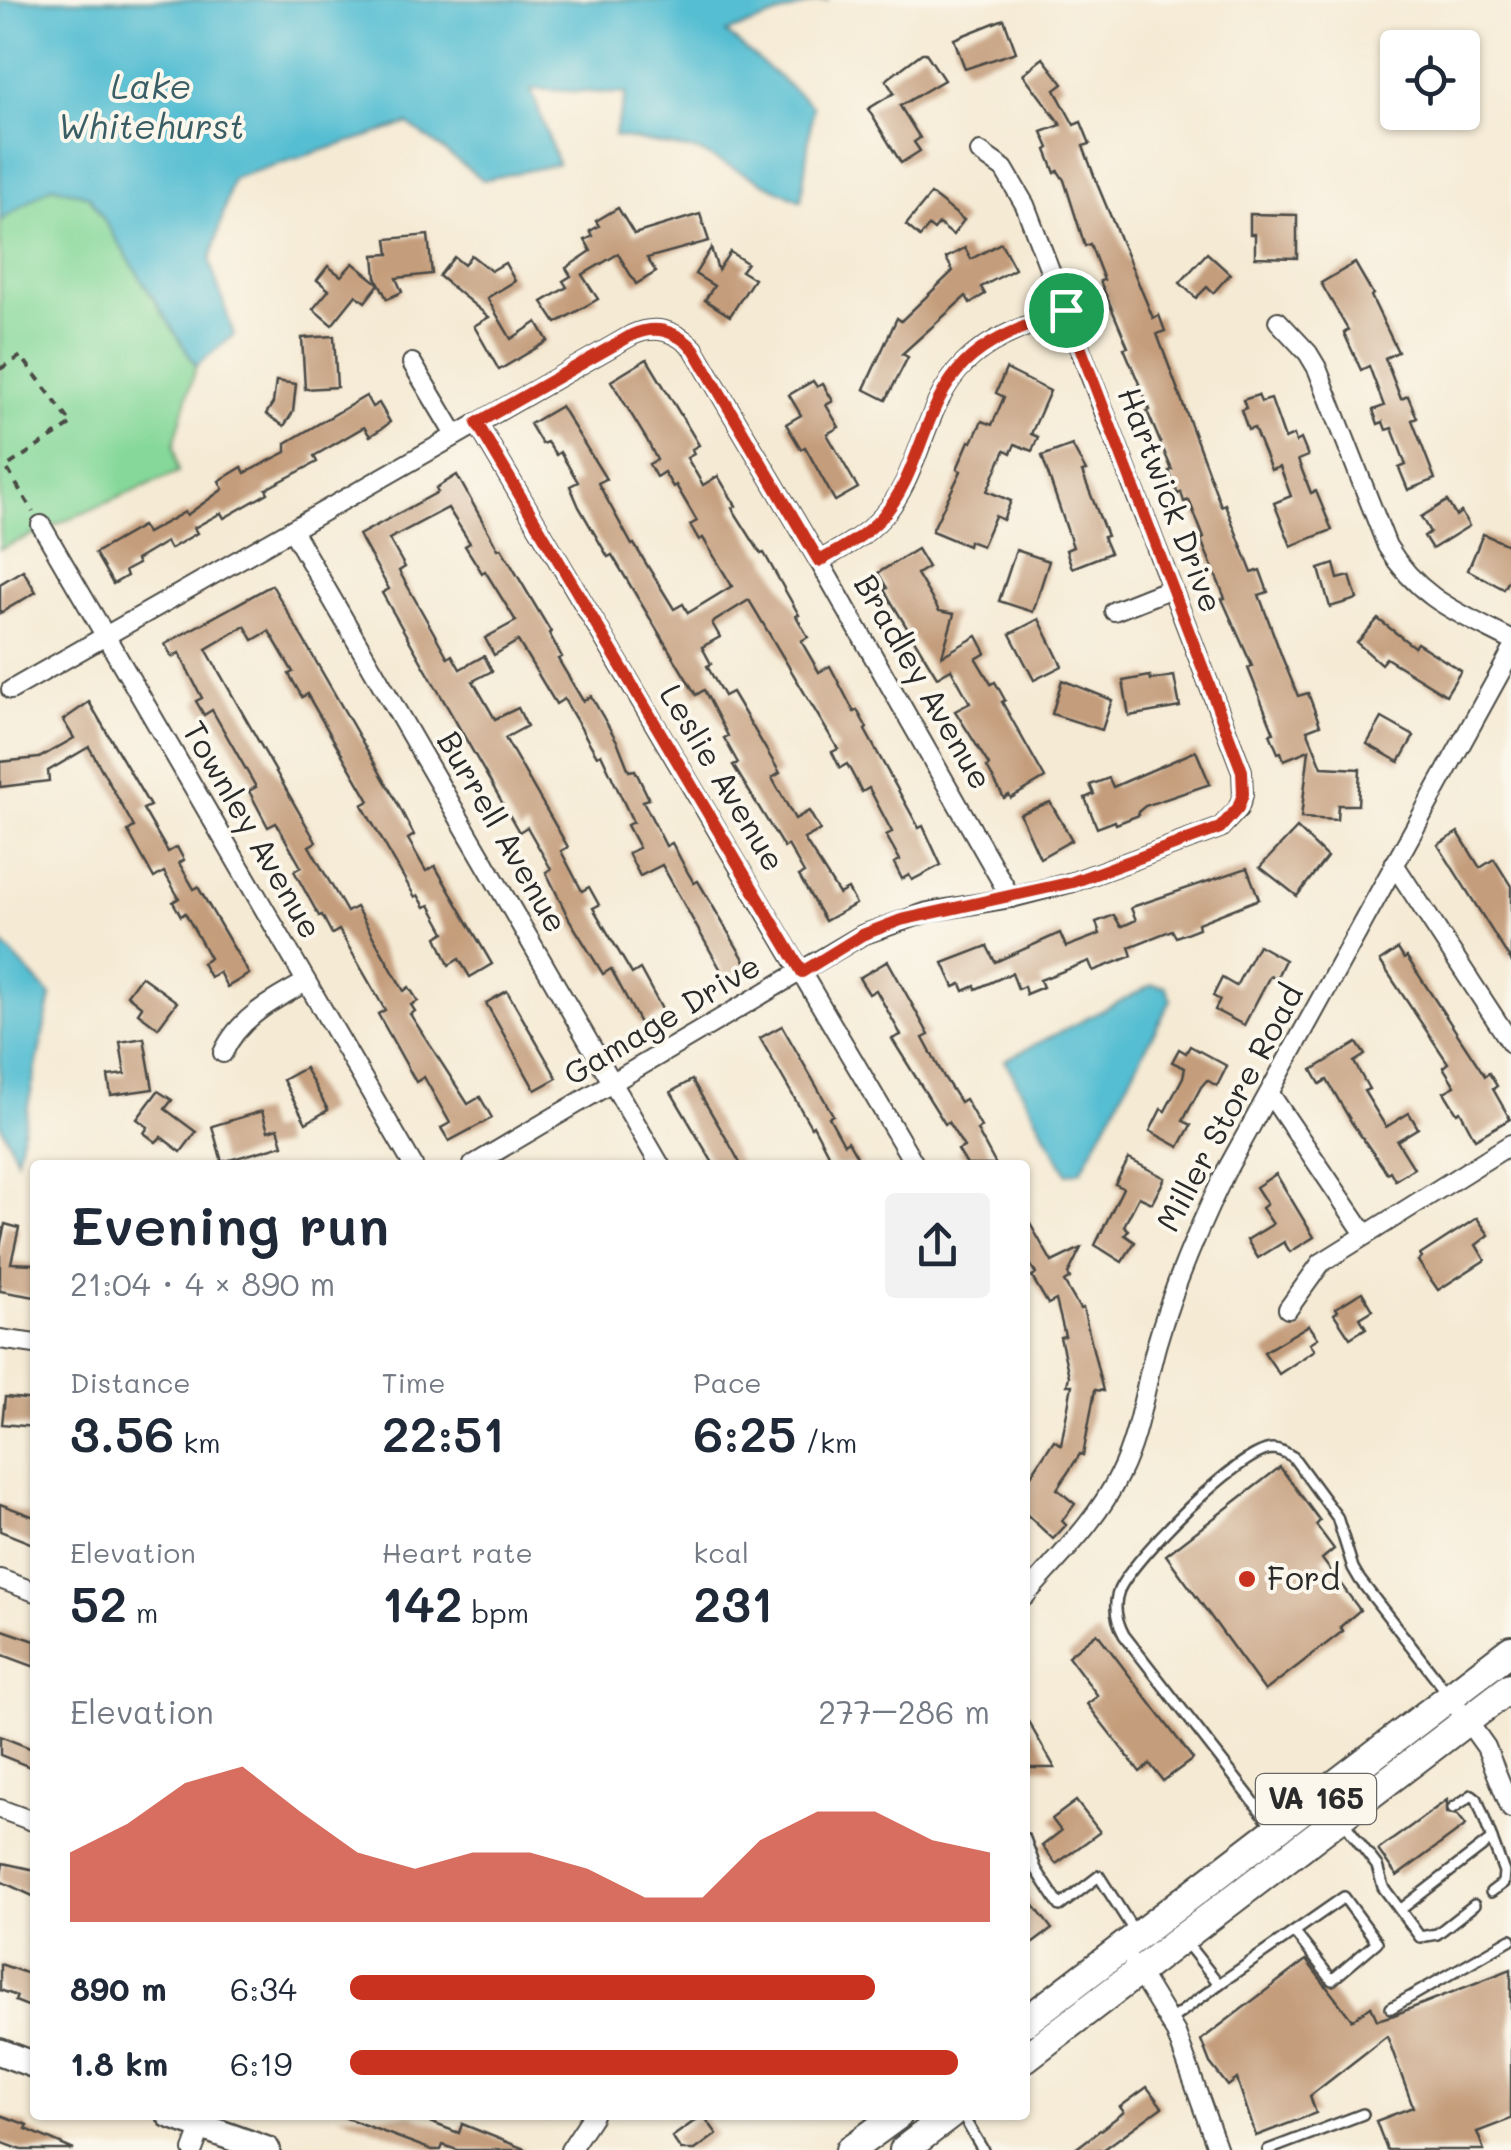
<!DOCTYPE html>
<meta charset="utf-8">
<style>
:root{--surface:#fff;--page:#f2f2f3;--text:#1f2937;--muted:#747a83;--accent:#c8321e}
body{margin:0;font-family:Mali,sans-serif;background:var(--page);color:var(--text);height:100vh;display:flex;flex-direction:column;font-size:38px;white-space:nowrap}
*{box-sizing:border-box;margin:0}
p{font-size:32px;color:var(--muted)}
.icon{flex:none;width:55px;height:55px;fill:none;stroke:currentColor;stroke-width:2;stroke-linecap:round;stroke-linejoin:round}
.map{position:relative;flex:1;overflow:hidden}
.details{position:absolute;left:30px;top:1160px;width:1000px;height:960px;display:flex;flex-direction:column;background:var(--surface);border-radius:10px;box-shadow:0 2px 8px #0004}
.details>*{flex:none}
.buttons{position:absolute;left:1380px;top:30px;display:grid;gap:20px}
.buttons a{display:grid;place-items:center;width:100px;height:100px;border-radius:10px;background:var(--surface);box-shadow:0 2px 8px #0004;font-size:50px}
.pin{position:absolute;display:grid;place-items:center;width:85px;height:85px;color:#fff;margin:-42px;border:5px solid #fff;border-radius:50%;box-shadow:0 2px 10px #0007}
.round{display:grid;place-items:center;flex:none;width:105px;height:105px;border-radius:10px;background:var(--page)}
.headline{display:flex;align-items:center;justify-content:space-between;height:170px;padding:0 40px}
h1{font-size:55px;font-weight:600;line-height:75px}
.stats{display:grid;grid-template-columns:repeat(3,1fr);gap:15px;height:170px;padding:10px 40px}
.stats div{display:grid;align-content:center}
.stats b{font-size:50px;font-weight:600}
.stats small{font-size:28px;font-weight:400}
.stats p{font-size:28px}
.chart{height:280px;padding:20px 40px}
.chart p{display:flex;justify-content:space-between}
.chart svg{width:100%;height:180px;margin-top:10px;fill:var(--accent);opacity:.7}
ul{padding:0 40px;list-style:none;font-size:32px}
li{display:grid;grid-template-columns:160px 120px 1fr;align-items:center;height:75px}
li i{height:25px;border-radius:12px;background:var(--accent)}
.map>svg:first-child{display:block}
</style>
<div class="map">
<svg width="1511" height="2150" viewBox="0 0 1511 2150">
<rect width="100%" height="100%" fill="#fbf7ec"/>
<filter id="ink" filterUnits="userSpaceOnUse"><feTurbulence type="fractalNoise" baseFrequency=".01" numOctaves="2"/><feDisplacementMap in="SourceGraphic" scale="20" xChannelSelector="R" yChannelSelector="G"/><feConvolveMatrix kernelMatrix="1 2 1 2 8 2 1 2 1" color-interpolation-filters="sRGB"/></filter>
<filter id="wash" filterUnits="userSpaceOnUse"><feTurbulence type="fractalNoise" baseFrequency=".0048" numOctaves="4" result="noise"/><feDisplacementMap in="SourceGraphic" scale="40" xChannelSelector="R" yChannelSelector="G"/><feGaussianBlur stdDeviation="2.25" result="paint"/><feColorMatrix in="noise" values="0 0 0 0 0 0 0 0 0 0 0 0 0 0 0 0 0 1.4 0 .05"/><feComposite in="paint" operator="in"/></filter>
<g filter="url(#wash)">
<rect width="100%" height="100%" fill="#f5ead4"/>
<path fill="#85d89a" stroke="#588262" stroke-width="2.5" d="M52,186L89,196L196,366L174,444L178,472L0,549V221Z"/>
<g fill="#55bed2" stroke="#40747e" stroke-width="2.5">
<path d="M0,0H829L817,1L726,33L813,106L801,201L698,151L614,136L626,94L531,89L558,164L483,180L408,124L233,178L210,262L234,335L196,366L89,196L52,186L0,221Z"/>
<path d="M0,941L51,996L17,1159L0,1123Z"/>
<path d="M1152,985L1166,987L1171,1000L1081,1171L1067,1174L1005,1060Z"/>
</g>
<g id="blocks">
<g fill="#c49d7b">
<path d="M1004,19L1016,52L965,69L954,39Z"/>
<path d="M922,53H926L944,80L900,106L920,138L914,142L920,151L901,163L868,109L894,93L886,80Z"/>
<path d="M1043,58L1063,84L1055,90L1074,125L1081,122L1090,144L1083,146L1098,186L1153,318L1159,315L1165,331L1157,334L1221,506L1225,504L1252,573L1260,570L1268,592L1259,595L1282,657L1298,696L1308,693L1320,725L1307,730L1322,767L1360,769L1358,805H1338L1337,820L1301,818L1309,750L1284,760L1281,752L1278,753L1270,734L1274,733L1248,668L1252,666L1222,599L1225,598L1201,540L1204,538L1189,500L1184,502L1181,492L1178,494L1169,471L1172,470L1147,411L1150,410L1124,348L1128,347L1100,281L1104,280L1090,244L1085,246L1064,180L1058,171L1055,173L1046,150L1049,148L1042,132L1061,125L1023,74Z"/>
<path d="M931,194L964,220L953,235L939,224L934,230L929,226L920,237L906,225Z"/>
<path d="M618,208L634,234L700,214L709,241L647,258L656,272L636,284L618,254L582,275L598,299L556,323L542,302L567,287L563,281L571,276L566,268L591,251L585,240L593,236L590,231L599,226L596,221Z"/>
<path d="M1250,214L1297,215V258L1255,257V234H1250Z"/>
<path d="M428,235L432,274L396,278L402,292L387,299L376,277L374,255L389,254L387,239Z"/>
<path d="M1001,243L1015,269L981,287L985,294L970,303L966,296L902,354L908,357L886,400L864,389L897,318L901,321L953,271L946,258L965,248L971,259Z"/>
<path d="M711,248L718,270L730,252L747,263L741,271L754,279L730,316L705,300L714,286L695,274Z"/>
<path d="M1207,253L1230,274L1213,293L1207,287L1196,298L1180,283Z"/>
<path d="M471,255L491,271L505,263L515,281L487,298L511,339L537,322L548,341L499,370L474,326L489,317L439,276L454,257L464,265Z"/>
<path d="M353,263L379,284L365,302L356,295L332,325L313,309L329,290L317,280L328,266L341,276Z"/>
<path d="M1355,263L1373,294L1371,296L1398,352L1385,358L1401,399L1408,396L1417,418L1412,420L1435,479L1408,490L1399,468L1406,465L1392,428L1386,430L1383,422L1378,424L1373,410L1384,406L1369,366L1361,370L1344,333L1348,330L1321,283Z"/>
<path d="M334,336L337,387L305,389L302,338Z"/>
<path d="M647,359L699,445L692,449L694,454L687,458L703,485L718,476L736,506L732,508L761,554L764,553L799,615L796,616L808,637L801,641L819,672L830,666L854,712L857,710L867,728L865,730L919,828L923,826L941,865L912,880L909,875L902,879L894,863L900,860L886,835L892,832L869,788L862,792L847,764L840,768L832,752L838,749L749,600L712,623L720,637L702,647L711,664L707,666L724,696L732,692L780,773L772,778L795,819L809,811L820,830L804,839L839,894L848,889L856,904L825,921L799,876L804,873L788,845L784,848L733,765L738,763L724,738L728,736L704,690L696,695L612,555L608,557L579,507L570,486L578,482L560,452L556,455L547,442L542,444L530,424L561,406L606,479L598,483L632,545L634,544L674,609L683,604L688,613L732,586L703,538L699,540L690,525L697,521L676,485L673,487L664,472L656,477L649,464L657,460L647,440L611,381Z"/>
<path d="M1006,369L1050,391L1031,434L1038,437L1032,451L1015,444L1011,453L1005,450L987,491L1011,501L1003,520L995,516L982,546L969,541L968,546L932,531L961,471L957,469L969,441L972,442L982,421L992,425L1004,397L996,393Z"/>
<path d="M276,381L296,384L293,412L284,426L266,414L273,403Z"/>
<path d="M813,381L817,387L823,384L833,401L826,405L839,427L827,434L858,488L835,501L805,447L801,449L786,424L801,415L789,395Z"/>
<path d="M1258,395L1261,402L1271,399L1285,439L1294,435L1296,442L1301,439L1308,456L1298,460L1311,493L1316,491L1332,530L1291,546L1274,503L1291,496L1280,467L1271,470L1254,428L1248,430L1241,410L1246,408L1243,400Z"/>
<path d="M366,396L372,407L379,403L390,422L384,427L370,436L364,427L314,456L317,462L266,489L268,493L224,518L221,513L194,528L197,533L170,549L166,542L136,560L138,564L125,571L127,576L113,584L95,553L142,526L147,533L185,512L187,515L223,489L219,481L242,467L245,473L286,452V443Z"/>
<path d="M1072,445L1086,471L1082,472L1107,536L1103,537L1110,553L1072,568L1066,550L1073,547L1042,456Z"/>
<path d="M457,475L498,549L501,548L551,632L549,633L562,657L558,659L583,701L591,696L618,743L629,771L635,770L649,799L643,801L666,846L672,843L688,873L694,883L698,881L748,966L726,979L662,865L640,876L628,853L639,848L627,825L633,822L601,754L597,756L564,699L556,704L518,641L494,655L485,638L516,621L485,571L482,573L465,546L470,543L448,508L389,539L405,567L399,571L448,658L452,655L460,669L484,656L492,671L473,681L495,719L518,708L527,726L505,738L568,847L561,851L582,891L589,887L599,905L593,908L632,974L640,969L664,1013L641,1025L611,969L603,974L569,919L546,872L551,869L527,827L519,832L495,790L382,593L389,589L359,535L438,492L436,488Z"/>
<path d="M1447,501L1456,516L1461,512L1469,526L1432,549L1424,536L1430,532L1421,517Z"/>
<path d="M1483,534L1511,546V577L1504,589L1468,570Z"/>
<path d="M917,549L928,567L917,574L939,611L954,614L942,656L977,636L986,653L976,659L991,684L995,682L1005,700L1002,702L1045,778L1011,798L1009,795L1004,798L987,767L989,765L955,711L970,703L951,669L937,677L884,590L887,588L878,573Z"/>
<path d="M1016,550L1049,561L1033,612L999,601Z"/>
<path d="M1334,564L1338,579L1350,576L1357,599L1330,607L1319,569Z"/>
<path d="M23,570L36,592L0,613V584Z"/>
<path d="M272,585L394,797L414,835L408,839L426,871L435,866L492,964L470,977L459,959L449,965L437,937L445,932L430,905L425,907L418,895L415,897L362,805L369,801L307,694L302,697L289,674L293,672L269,631L253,640L245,626L206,649L316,842L309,846L347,912L356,907L404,991L409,987L418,1001L411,1005L415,1011L410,1014L468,1104L480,1097L492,1118L449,1141L441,1128L450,1123L424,1077L416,1082L378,1014L385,1010L339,930L332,934L322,915L319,916L294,871L301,867L276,823L268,827L249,791L256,787L212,710L204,715L196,701L202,698L179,653L172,657L165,644Z"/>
<path d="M1039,619L1062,666L1034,680L1010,634Z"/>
<path d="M1378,619L1414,647L1417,643L1461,671L1446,695L1386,658L1381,664L1357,643Z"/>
<path d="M1150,676L1151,680L1174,676L1180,707L1129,716L1123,681Z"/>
<path d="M1062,680L1112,700L1102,730L1052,714Z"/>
<path d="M89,702L150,806L143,809L168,852L177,847L184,860L179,863L194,889L198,887L249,974L227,987L219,972L210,977L202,963L210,958L185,913L181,916L173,902L179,898L164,872L154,878L128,831L134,827L89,747L48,771L49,781L0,787V762L39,758L74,738L63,720Z"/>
<path d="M1382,718L1414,736L1399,762L1367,744Z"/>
<path d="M1196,751L1210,784L1145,806L1138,812L1139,815L1116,824L1115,821L1097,828L1085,798L1094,794L1090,785L1109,778L1113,787Z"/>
<path d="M1050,802L1072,840L1040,858L1020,814Z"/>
<path d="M1297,828L1327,857L1297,896L1260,867Z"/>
<path d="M1458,832L1480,868L1494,859L1511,886V961L1438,845Z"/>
<path d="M1247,868L1259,899L1198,923L1199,928L1176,937L1172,930L1129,947L1132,956L1093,971L1089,961L1040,980L1043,987L1026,994L1024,986L1018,989L1012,973L976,989L975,986L964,991L961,984L954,987L943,963L987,946L995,962L1060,933L1066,947L1100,934L1096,922L1114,915L1121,927L1136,920L1131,908L1135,906Z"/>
<path d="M1258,945L1285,960L1276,979L1270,976L1244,1025L1215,1010L1220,1000L1213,996L1222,978L1236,986Z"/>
<path d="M1398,949L1404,959L1407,957L1485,1076L1489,1073L1497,1086L1493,1089L1510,1119L1475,1139L1460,1111L1457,1113L1444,1092L1455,1086L1443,1067L1448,1063L1380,961Z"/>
<path d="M888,961L929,1035L923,1038L944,1077L960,1102L965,1099L981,1127L977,1130L996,1165H967L958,1150L964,1147L948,1122L945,1124L892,1039L901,1035L876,990L869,994L859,978Z"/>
<path d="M141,976L177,1002L158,1028L138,1013L142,1007L127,995Z"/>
<path d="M507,991L557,1078L535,1090L486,1003Z"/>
<path d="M782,1026L833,1115L829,1117L844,1144L848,1141L862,1165H834L813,1125L811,1127L760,1038Z"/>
<path d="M144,1038L153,1089L111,1095L108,1076L125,1074L120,1042Z"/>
<path d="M1357,1043L1365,1055L1354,1062L1369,1089L1364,1091L1386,1127L1409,1113L1418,1128L1397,1141L1414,1168L1395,1180L1390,1171L1387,1173L1352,1123L1327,1080L1320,1084L1312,1070Z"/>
<path d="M1190,1046L1227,1066L1217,1086L1207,1080L1201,1087L1183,1121L1191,1125L1179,1147L1150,1131L1161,1109L1165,1111L1183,1077L1185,1068L1172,1062L1179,1049L1186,1053Z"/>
<path d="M305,1068L328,1110L306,1123L283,1080Z"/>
<path d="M692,1080L729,1143L741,1165H714L671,1092Z"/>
<path d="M158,1091L172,1100L165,1109L196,1132L181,1152L161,1137L156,1142L144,1133L148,1127L137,1119Z"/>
<path d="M262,1111L268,1131L278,1128L283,1145L222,1162L212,1126Z"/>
<path d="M1129,1159L1165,1178L1152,1203L1139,1197L1124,1226L1129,1230L1125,1235L1135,1242L1122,1262L1095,1245L1123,1188L1115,1184Z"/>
<path d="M1276,1174L1314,1237L1290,1252L1284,1242L1258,1258L1247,1240L1273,1224L1262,1208L1267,1204L1256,1187Z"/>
<path d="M1025,1215L1052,1262L1081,1248L1068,1274L1070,1278L1064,1282L1080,1309L1083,1308L1103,1391L1095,1390L1083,1455L1080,1454L1057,1489L1075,1504L1062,1521L1066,1525L1053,1539L1025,1513V1484L1054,1440L1061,1445L1072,1385H1067L1069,1376L1060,1337L1065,1336L1056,1300L1048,1304L1032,1277L1036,1274L1025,1255Z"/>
<path d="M1477,1218L1489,1235L1476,1245L1485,1260L1438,1290L1418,1261L1422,1258L1420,1255Z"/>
<path d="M5,1224L19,1228L11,1263L35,1264V1297L0,1291V1247Z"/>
<path d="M1362,1292L1373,1310L1360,1318L1366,1328L1350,1338L1334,1314L1338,1311L1336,1308Z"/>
<path d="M1309,1325L1318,1338L1310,1343L1315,1350L1279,1374L1264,1352Z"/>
<path d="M5,1397L35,1400V1427L2,1424Z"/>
<path d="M1280,1467L1320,1521L1316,1525L1334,1549L1322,1559L1360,1610L1340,1627L1343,1631L1265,1691L1166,1555Z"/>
<path d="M0,1504L35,1517V1545L0,1531Z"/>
<path d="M0,1629L35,1641V1667L0,1654Z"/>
<path d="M1097,1633L1193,1759L1163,1781L1150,1764L1140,1772L1087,1704L1098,1696L1068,1656Z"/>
<path d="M1025,1716L1055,1768H1025Z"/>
<path d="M0,1736L35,1750V1769L0,1755Z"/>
<path d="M1447,1800V1813L1458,1815L1466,1825L1397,1876L1378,1850Z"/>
<path d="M1076,1801L1100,1832L1056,1864L1042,1846L1061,1831L1052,1819Z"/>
<path d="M3,1863L35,1870V1897L0,1881Z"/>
<path d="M1025,1894L1052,1929L1025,1949Z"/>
<path d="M1306,1960L1352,2020L1371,2006L1377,2020L1394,2015L1511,1969V2119L1477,2132L1484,2150H1387L1376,2121L1413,2107L1387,2036L1310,2096L1316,2113L1256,2136L1237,2079L1228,2086L1210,2063L1201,2040Z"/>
<path d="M0,1964L35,1976V1995L30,2007L15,2001L17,1996L0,1990Z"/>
<path d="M1147,2087L1162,2107L1103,2150H1074L1124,2112L1120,2107Z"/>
<path d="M0,2115L28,2125L26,2129L74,2150H22L0,2142Z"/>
<path d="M338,2115H411L459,2133L462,2124L527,2150H457L443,2145L441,2150H432Z"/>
<path d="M703,2115L717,2134L695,2150H681L672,2137Z"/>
</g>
</g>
</g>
<g filter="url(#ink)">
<use href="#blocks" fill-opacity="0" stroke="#494844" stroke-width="2.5"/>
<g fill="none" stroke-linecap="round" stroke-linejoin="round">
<g stroke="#494844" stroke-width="14">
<g id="lane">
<path d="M1453,1808L1472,1795L1477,1799L1504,1872L1503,1883L1491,1892"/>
<path d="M1342,1820L1377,1866L1383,1887L1420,1937L1437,1934L1474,1905"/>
<path d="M1274,1828L1124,1635C1116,1620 1113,1605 1119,1590C1133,1559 1238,1451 1272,1449C1280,1449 1286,1453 1293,1457L1337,1517L1353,1568L1360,1580L1449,1695"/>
<path d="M1025,1839L1036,1869L1060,1906L1099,1876L1136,1934"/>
<path d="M1400,1910L1492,1839"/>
<path d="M1219,1984L1344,1897L1377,1942L1332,1980L1295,1933"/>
<path d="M1391,2008L1511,1939"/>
<path d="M1169,2021L1219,1984L1184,1940"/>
<path d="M962,2115L983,2150"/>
<path d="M1268,2150L1363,2114"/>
</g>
</g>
<g stroke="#494844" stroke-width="22">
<g id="street">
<path d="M1278,321L1308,353L1317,368L1387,546C1419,599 1459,613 1511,640"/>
<path d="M412,363L455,435"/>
<path d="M477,423L915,1165"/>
<path d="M41,525L413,1165"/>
<path d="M292,530L660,1165"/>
<path d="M819,561C841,549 865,536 882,517C922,474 922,405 965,363C992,336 1031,325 1066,310"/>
<path d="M1114,611L1172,588"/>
<path d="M11,690L632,335C656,324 676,331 694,349L819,561L1011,898"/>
<path d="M1394,864L1511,1043"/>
<path d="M223,1053C239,1017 274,1000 306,982"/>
<path d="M1270,1094L1365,1234"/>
<path d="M473,1165L862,935L928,912L1011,898L1073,882L1220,828L1238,809L1243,795L1242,771L1025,205L1004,169L980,152"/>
<path d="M1288,1309L1321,1263L1511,1144"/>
<path d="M0,1339L35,1344"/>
<path d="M0,1579L35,1592"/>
<path d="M1025,1596C1057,1559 1098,1520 1119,1475C1140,1433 1144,1388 1157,1343C1174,1284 1198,1229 1225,1173L1511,653"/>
<path d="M1451,1698L1486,1747L1511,1809"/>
<path d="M0,1809L35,1822"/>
<path d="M1134,1964L1176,2033L1218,2150"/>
<path d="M193,2150L205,2118"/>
<path d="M570,2150L593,2115"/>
</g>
</g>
<g stroke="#494844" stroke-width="30">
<g id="secondary">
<path d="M0,2052L35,2065"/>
<path d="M170,2115L267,2150"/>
</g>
</g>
<g stroke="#494844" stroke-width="32">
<g id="primary">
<path d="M1025,2022L1511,1650"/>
<path d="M1025,2058L1511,1687"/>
<path d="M850,2150L898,2115"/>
<path d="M904,2150L950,2115"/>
</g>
</g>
<path stroke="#494844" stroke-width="4" stroke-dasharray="8 8" stroke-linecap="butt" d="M0,369L21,356L72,424L6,467L33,512"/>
<use href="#lane" stroke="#fff" stroke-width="9"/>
<use href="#street" stroke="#fff" stroke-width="18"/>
<use href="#secondary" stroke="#fff" stroke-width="25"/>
<use href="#primary" stroke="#fff" stroke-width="28"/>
</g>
</g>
<g fill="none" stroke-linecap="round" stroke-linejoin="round" filter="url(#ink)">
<g stroke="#fff" stroke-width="20">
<path id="route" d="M1066,310L1242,771L1243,794L1238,808L1220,828L1073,882L901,920L862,935L802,972L477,423L632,335C656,324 676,331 694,349L819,561C841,549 865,536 882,517C921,474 922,405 965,363C992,336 1031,325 1066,310Z"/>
</g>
<use href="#route" stroke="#c8321e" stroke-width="12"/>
</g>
<circle fill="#c8321e" stroke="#fbf7ec" stroke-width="4" cx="1247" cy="1579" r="10"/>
<g text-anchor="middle" stroke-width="8" stroke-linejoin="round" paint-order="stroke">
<rect fill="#fbf7ec" stroke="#696865" stroke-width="2.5" x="1256" y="1774" width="120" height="50" rx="8"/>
<g font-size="30" font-weight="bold" fill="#2b2b2b">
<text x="1316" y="1809">VA 165</text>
</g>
<g font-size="32" fill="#2b2b2b" stroke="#fbf7ec">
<text transform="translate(1170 500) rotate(69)" y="11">Hartwick Drive</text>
<text transform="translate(923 682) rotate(60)" y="11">Bradley Avenue</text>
<text transform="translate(722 778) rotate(59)" y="11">Leslie Avenue</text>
<text transform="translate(252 830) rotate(60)" y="11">Townley Avenue</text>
<text transform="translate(502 832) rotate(60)" y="11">Burrell Avenue</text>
<text transform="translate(662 1020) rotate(-31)" y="11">Gamage Drive</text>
<text transform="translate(1230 1108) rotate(-62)" y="11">Miller Store Road</text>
</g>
<g font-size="32" fill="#2b2b2b" stroke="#fbf7ec" text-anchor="start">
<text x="1267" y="1590">Ford</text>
</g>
<g font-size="35" font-style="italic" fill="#3a5e65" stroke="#fbf7ec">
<text x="151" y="99">Lake<tspan x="151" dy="40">Whitehurst</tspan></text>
</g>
</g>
</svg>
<div class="buttons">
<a><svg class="icon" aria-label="locate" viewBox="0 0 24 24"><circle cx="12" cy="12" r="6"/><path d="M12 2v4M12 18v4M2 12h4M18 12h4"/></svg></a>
</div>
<div class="pin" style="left:1066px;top:310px;background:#1e9e55"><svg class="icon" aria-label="arrive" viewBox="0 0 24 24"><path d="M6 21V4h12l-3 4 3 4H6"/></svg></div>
<section class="details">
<div class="headline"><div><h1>Evening run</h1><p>21:04 · 4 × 890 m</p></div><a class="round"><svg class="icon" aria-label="share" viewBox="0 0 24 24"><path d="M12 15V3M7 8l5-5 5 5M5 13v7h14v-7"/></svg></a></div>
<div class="stats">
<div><p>Distance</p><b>3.56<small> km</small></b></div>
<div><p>Time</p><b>22:51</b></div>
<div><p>Pace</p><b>6:25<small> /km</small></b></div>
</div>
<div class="stats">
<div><p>Elevation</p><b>52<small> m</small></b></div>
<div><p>Heart rate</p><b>142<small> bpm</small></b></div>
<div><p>kcal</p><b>231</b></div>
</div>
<div class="chart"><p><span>Elevation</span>277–286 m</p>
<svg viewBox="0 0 160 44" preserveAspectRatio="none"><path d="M0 44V27L10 20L20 10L30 6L40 17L50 27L60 31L70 27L80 27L90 31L100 38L110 38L120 24L130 17L140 17L150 24L160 27V44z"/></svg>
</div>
<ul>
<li><b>890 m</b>6:34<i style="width:82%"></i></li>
<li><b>1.8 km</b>6:19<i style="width:95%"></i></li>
</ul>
</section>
</div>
